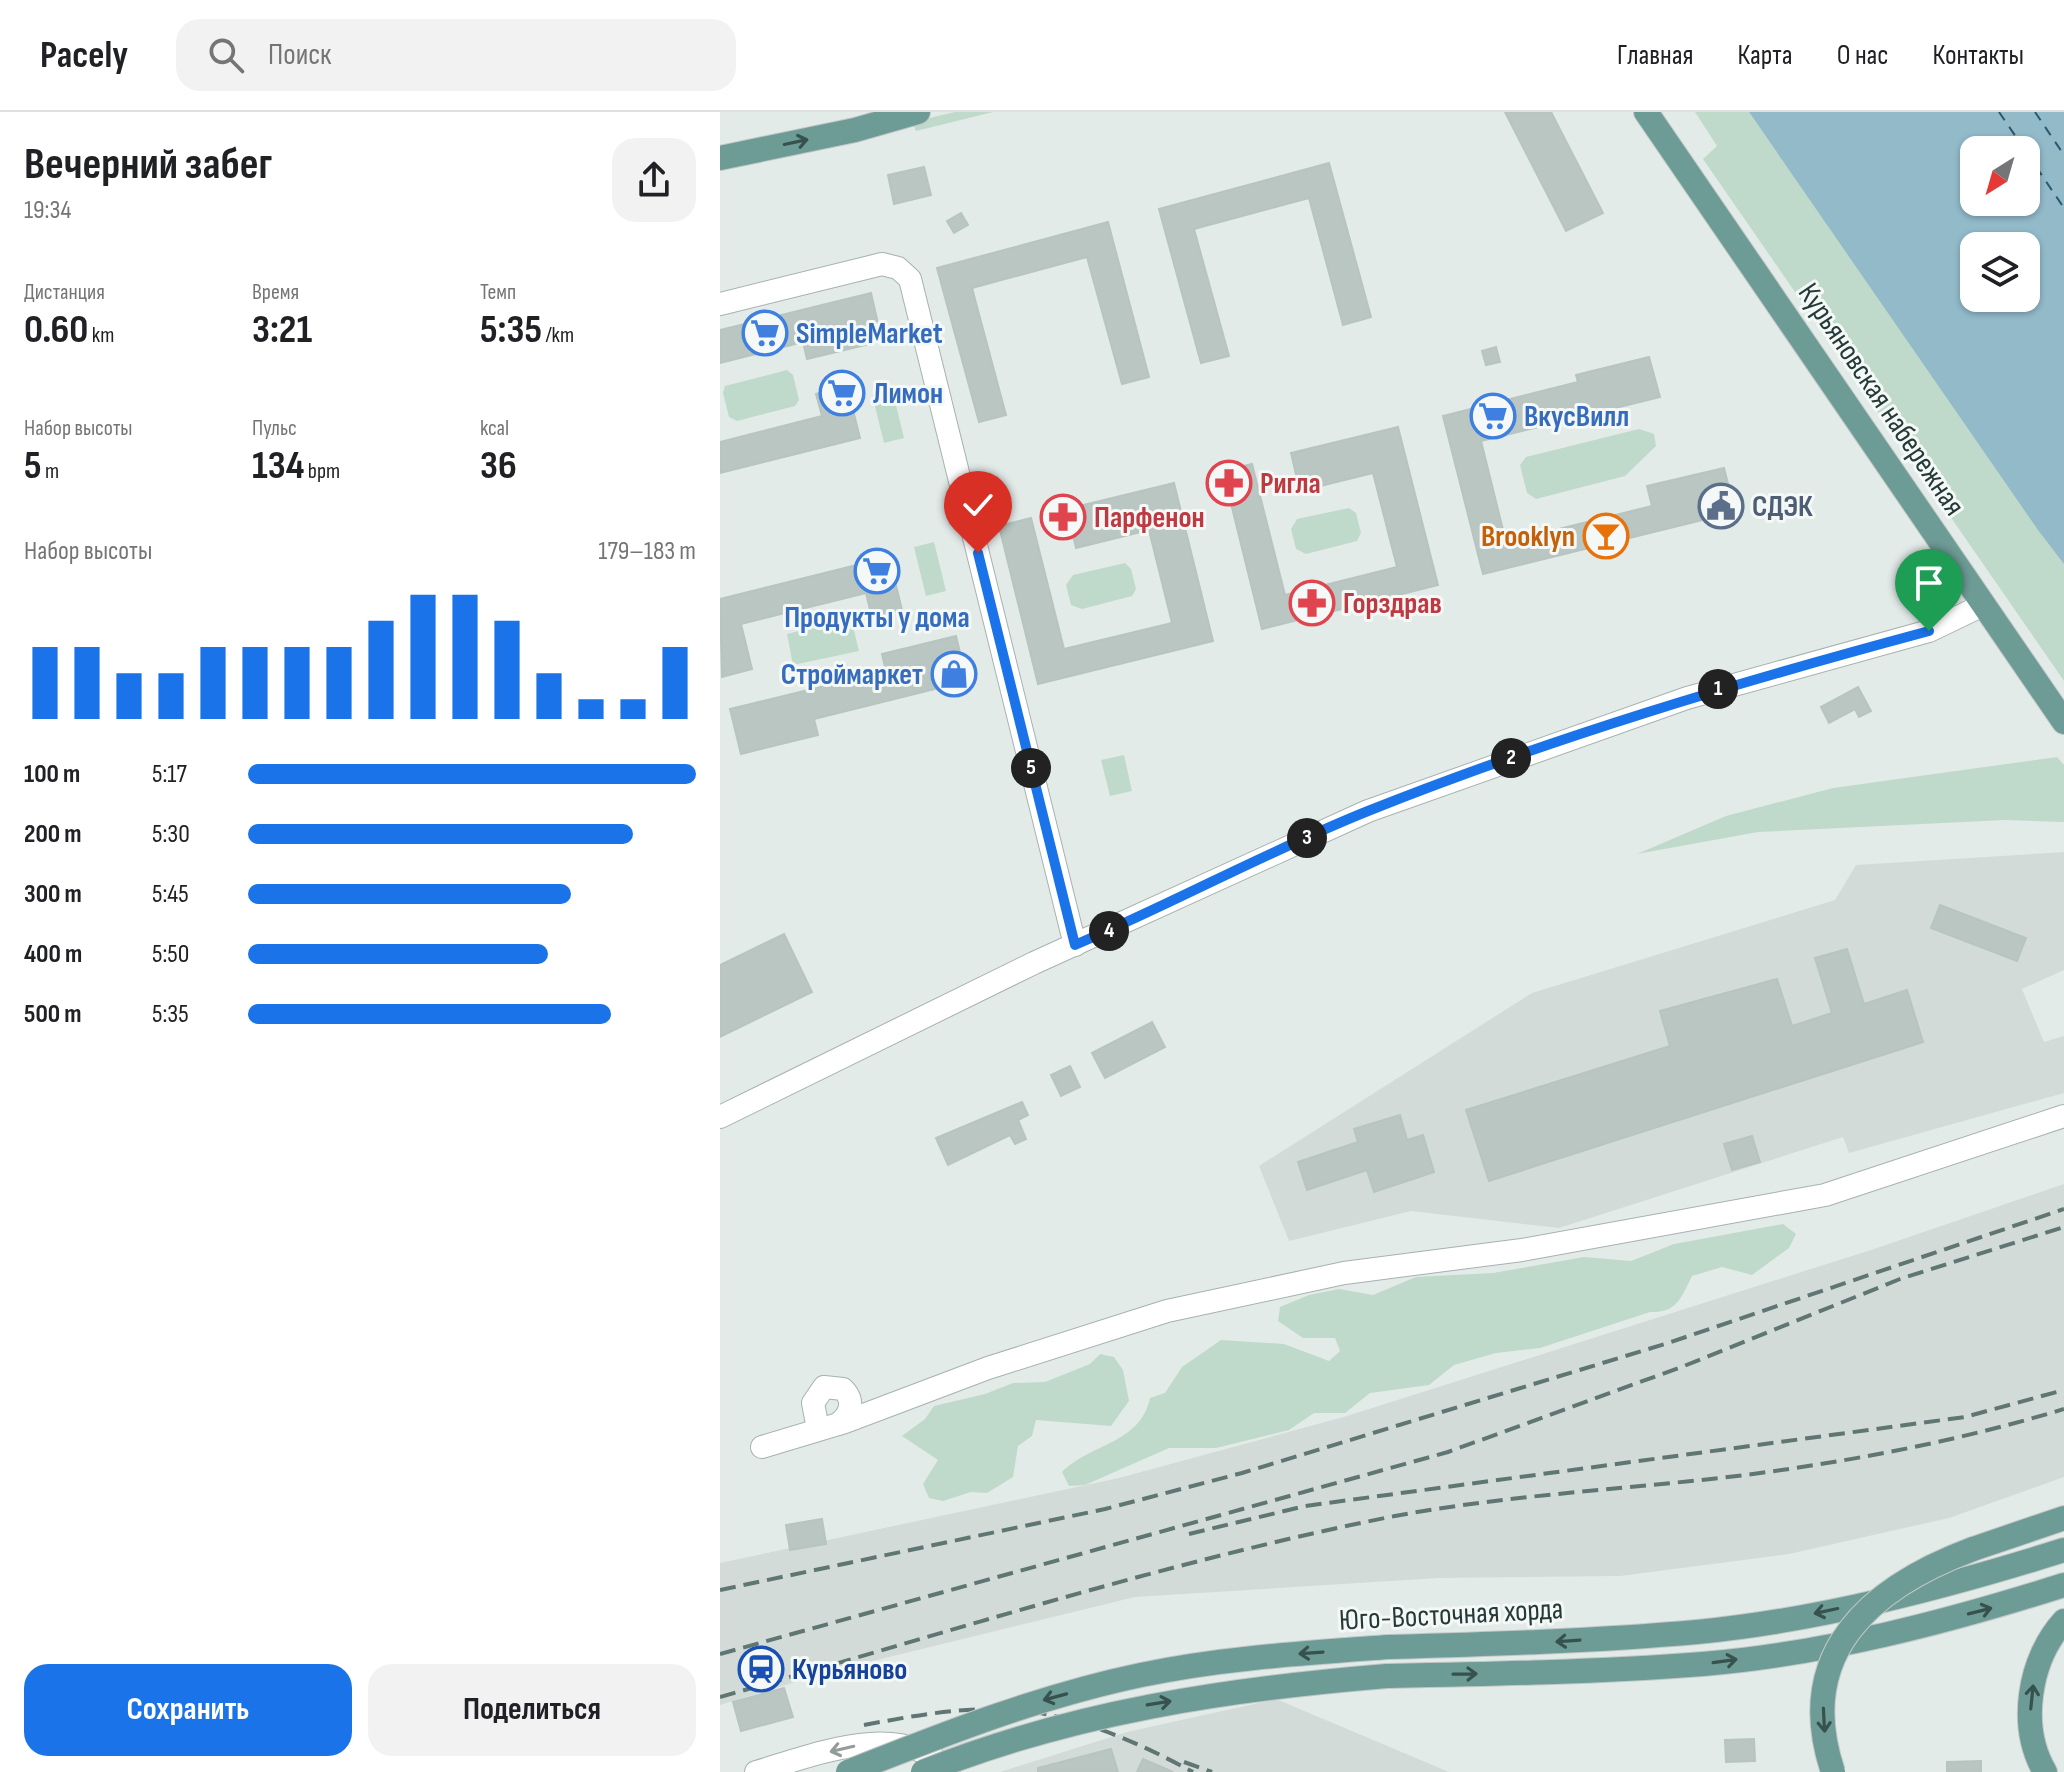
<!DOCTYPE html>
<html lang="ru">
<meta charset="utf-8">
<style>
:root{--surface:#fff;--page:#f2f2f2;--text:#202124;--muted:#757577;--line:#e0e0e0;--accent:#1a73e8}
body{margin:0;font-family:"Sofia Sans Condensed",sans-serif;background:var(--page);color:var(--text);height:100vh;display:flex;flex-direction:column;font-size:30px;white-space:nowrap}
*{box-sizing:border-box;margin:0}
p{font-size:26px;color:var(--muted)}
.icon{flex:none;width:44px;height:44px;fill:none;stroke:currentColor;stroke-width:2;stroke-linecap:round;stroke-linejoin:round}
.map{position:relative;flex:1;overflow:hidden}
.sheet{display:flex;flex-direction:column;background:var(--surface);width:720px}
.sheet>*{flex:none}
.needle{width:52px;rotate:217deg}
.tools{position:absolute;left:1240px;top:24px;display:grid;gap:16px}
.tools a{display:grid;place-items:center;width:80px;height:80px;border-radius:16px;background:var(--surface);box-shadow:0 2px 6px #0004;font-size:40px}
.pin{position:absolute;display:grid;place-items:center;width:68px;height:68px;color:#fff;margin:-82px -34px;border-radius:50% 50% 50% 0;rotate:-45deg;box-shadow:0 0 8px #0007}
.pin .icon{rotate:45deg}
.km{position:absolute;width:40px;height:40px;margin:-20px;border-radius:50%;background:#222;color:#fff;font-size:22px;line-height:40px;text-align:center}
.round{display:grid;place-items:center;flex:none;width:84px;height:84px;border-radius:24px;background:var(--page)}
.head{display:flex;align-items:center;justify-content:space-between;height:136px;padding:0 24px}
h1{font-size:44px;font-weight:700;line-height:60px}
.stats{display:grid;grid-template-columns:repeat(3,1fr);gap:12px;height:136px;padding:8px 24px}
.stats div{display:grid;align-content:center}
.stats b{font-size:40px;font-weight:700}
.stats small{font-size:22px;font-weight:400}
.stats p{font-size:22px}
.chart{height:224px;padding:16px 24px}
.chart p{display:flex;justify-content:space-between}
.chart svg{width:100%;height:144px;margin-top:8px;stroke:var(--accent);stroke-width:6}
.cta{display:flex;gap:16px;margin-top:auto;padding:16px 24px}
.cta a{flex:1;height:92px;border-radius:24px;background:var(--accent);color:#fff;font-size:32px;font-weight:700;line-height:92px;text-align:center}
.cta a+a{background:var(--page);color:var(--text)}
ul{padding:0 24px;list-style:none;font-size:26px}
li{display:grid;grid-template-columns:128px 96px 1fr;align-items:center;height:60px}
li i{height:20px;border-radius:10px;background:var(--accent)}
header{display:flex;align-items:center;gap:48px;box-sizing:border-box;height:112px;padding:0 40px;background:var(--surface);border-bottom:2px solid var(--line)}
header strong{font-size:38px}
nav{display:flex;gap:44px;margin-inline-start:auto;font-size:28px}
.search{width:560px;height:72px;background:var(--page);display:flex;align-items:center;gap:20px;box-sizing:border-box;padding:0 28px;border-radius:24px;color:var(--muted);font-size:30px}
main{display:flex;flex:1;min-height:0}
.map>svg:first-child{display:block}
</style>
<header>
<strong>Pacely</strong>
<div class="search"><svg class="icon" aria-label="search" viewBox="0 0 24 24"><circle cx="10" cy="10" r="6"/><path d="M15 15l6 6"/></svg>Поиск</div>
<nav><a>Главная</a><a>Карта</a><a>О нас</a><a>Контакты</a></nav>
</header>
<main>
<section class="sheet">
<div class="head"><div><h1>Вечерний забег</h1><p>19:34</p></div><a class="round"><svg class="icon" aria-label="share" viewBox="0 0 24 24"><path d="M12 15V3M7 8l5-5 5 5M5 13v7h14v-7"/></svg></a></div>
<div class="stats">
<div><p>Дистанция</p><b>0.60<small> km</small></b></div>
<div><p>Время</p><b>3:21</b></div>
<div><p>Темп</p><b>5:35<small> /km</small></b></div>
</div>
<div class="stats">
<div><p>Набор высоты</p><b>5<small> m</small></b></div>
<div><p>Пульс</p><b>134<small> bpm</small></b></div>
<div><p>kcal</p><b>36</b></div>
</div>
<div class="chart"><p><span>Набор высоты</span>179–183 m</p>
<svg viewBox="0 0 160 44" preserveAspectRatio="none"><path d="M5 44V22M15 44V22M25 44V30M35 44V30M45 44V22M55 44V22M65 44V22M75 44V22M85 44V14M95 44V6M105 44V6M115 44V14M125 44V30M135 44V38M145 44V38M155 44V22"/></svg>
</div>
<ul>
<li><b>100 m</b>5:17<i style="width:100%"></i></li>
<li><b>200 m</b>5:30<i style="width:86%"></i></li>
<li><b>300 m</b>5:45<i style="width:72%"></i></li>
<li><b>400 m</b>5:50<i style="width:67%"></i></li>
<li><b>500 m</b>5:35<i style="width:81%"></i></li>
</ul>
<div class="cta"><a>Сохранить</a><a>Поделиться</a></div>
</section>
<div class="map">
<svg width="1344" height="1660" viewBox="0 0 1344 1660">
<rect width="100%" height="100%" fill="#e3ebe9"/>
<g fill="#d2dbd8">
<path d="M1344,740V858L1302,877L1324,930L1344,924V981L1129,1041L1123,1025L839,1116L691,1099L569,1129L539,1054L812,881L1115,788L1136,753Z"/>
<path d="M1344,1072V1365L1229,1406L1069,1442L900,1464L719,1466L415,1485L108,1560L0,1593V1451L399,1366L627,1304L1151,1138Z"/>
<path d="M556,1587L729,1660H280L407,1620Z"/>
</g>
<g fill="#bfdaca">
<path d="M235,0H273L196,19L192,10Z"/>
<path d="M975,0H1029L1344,452V569L983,47L997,34Z"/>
<path d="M67,258L73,263L79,288L75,294L17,309L9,305L3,281L5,274Z"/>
<path d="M172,277L184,326L164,331L152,282Z"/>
<path d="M919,317L934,322L936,334L905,364L816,387L807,381L800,353L806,345Z"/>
<path d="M629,396L636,401L641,421L637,429L586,442L576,437L571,417L577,407Z"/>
<path d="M214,430L226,479L206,484L194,435Z"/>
<path d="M405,451L411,457L416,477L412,484L362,497L351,493L346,473L353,463Z"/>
<path d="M131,506L139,539L73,553L67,522Z"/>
<path d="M404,643L412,679L390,684L381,648Z"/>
<path d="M1337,645L1344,653V710L1285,708L1038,720L917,742L1006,704L1113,676Z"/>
<path d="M1063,1112L1076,1122L1069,1136L1032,1163L1002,1155L972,1164C961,1186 957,1201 930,1200L820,1236L776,1241L734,1253L709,1273L650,1281L625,1301H594L569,1318L496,1336H449L365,1373L349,1374L342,1360C371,1331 420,1332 430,1286L445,1281L462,1255L501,1228L564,1232L609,1249L620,1239L615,1226H583L558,1209L560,1195L589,1183L619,1177L653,1183L696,1165L773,1161L864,1145L911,1149L954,1132Z"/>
<path d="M380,1242L394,1245L403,1258L409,1289L391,1314L316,1308L312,1324L298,1334L293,1365L267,1381L251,1380L223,1389L209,1386L203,1372L218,1348L182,1324L205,1307L214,1294L265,1282L293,1271L325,1270L370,1252Z"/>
</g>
<path fill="#92bac9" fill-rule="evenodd" d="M1029,0H1344V452L1318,418ZM1254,38H1306V90H1254ZM1254,134H1306V186H1254Z"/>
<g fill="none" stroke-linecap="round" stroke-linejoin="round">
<g stroke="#27596f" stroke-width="2" stroke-dasharray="10 8" stroke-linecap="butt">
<path d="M1279,0L1305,38"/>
<path d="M1315,0L1344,43"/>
<path d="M1306,40L1344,96"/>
</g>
</g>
<g fill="#b9c6c2" stroke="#b7c4c0" stroke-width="2">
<path d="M785,0H831L883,101L846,119Z"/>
<path d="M609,51L651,205L623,213L589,86L474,117L509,244L481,251L439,97Z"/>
<path d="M204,55L211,83L174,92L168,63Z"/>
<path d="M241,101L248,113L234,121L227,109Z"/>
<path d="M388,110L429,265L402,272L367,145L326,156L252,176L286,303L259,310L217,156Z"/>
<path d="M151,181L162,229L87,247L83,230L0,251V218Z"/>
<path d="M776,235L780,250L766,253L762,239Z"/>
<path d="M929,245L940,285L761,329L786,430L932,394L927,374L1004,356L1015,400L763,462L723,304L858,270L856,263Z"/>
<path d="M127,274L140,326L0,361V330L102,304L96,282Z"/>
<path d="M678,315L718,473L542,517L503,359L532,352L565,483L677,455L653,361L580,379L571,341Z"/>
<path d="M454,371L493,529L318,572L279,414L311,406L344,537L452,511L429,418L356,436L347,397Z"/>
<path d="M169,445L182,498L152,506L146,481L21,512L32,557L2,565L0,487Z"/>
<path d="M236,524L247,569L94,607L98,623L21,642L10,597L166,559L162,542Z"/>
<path d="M1138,575L1151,599L1139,605L1135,597L1109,611L1101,595Z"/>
<path d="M1220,793L1306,826L1297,849L1211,816Z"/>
<path d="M64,822L92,880L0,925V853Z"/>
<path d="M1127,837L1144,892L1187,878L1203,930L769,1069L746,998L950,934L940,899L1057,867L1072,914L1112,901L1095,846Z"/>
<path d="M432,910L445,935L385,966L372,941Z"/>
<path d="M350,954L360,975L341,984L331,963Z"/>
<path d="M302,990L308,1003L298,1008L306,1027L295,1032L290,1023L228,1053L216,1026Z"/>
<path d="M680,1003L687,1028L703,1023L714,1060L654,1080L647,1058L587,1078L578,1050L638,1030L634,1017Z"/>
<path d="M1032,1024L1040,1050L1012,1058L1004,1032Z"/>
<path d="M102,1407L106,1432L70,1438L66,1413Z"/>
<path d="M64,1576L73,1605L21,1619L13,1590Z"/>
<path d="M1034,1627L1035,1649L1006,1650L1005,1628Z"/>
<path d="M391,1637L398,1660H318V1656Z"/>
<path d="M423,1647L453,1660H417Z"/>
<path d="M1261,1649V1660H1227V1650Z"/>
</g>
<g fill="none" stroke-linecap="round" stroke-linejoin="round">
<g stroke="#a6b2b0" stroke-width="24">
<g id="minor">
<path d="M0,192L162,152L178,156L190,167L355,833"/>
<path d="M0,1005L314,851L648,699L967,586L1209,519L1263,493"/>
<path d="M98,1317L93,1291L104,1275L123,1277C135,1289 131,1302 118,1312"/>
<path d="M42,1335L125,1310L268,1256L447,1199L624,1161L802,1138L1105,1083L1344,1004"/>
<path d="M36,1660C92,1644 183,1605 229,1660"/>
</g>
</g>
<g stroke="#c2c8c7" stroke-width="26">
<g id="major">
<path d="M926,0L1344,610"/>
<path d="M0,46L135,18L198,0"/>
<path d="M1253,1437L1344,1406"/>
<path d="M668,1535C772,1532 875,1529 977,1520C1101,1508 1226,1475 1344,1438"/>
<path d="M667,1564C772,1562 878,1560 983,1552C1105,1542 1227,1510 1344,1473"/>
<path d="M1325,1660C1298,1614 1309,1547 1344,1509"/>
</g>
</g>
<use href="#minor" stroke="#fff" stroke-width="22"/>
<use href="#major" stroke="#6d9b95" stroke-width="24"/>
<g stroke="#607673" stroke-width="4" stroke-dasharray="16 8" stroke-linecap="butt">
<path d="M469,1422L585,1394L1245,1305L1344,1278"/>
<path d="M0,1478L385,1397L522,1361L948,1231L1344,1097"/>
<path d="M0,1542L728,1340L964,1254L1180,1167L1344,1115"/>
<path d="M0,1585C224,1522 447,1449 675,1404C793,1382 914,1377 1033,1362C1138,1348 1242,1328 1344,1297"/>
<path d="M144,1613C187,1605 230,1597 273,1597C342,1596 414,1628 473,1660"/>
<path d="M464,1650L492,1660"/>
</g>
<g stroke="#c2c8c7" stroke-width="26" stroke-linecap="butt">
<g id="major-bridge">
<path d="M128,1660C224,1622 320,1584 421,1563C502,1546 586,1541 668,1535"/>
<path d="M203,1660C353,1600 508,1577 667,1564"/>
<path d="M1113,1660C1073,1541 1151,1475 1253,1437"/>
</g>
</g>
<use href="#major-bridge" stroke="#6d9b95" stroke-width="24"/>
</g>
<defs><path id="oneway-shaft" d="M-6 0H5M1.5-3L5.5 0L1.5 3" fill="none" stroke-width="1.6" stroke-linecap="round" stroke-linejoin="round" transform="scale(2)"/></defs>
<g stroke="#37524e">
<use href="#oneway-shaft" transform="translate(76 30) rotate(-12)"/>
<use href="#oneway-shaft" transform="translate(1106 1499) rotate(168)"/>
<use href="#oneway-shaft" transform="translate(1260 1499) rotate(-14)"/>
<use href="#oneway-shaft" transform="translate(848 1529) rotate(176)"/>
<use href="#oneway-shaft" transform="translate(591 1541) rotate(176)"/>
<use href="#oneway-shaft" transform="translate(1005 1549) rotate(-8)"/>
<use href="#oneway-shaft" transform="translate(745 1562) rotate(-1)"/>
<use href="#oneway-shaft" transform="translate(335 1585) rotate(165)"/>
<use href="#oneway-shaft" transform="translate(1312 1585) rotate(-84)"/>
<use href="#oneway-shaft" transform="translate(439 1591) rotate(-9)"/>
<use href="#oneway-shaft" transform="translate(1104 1608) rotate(87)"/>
</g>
<use stroke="#929c9b" href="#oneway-shaft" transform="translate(122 1637) rotate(167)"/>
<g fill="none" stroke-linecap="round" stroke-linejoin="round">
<g stroke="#fff" stroke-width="16">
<path id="route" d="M258,441L355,833C454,791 548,739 648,699C831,626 1019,570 1209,519"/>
</g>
<use href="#route" stroke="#1a73e8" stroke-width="10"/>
</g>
<defs>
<g id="supermarket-ring" transform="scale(2.3)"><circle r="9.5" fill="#f4f8f6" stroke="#3f7fe0" stroke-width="1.5"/><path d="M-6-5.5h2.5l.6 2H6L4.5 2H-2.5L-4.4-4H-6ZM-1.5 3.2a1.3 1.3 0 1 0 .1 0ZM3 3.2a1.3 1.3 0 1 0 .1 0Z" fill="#3f7fe0"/></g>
<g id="pharmacy-ring" transform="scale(2.3)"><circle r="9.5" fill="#f4f8f6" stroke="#e0444e" stroke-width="1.5"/><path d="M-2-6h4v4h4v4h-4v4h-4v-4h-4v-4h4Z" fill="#e0444e"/></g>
<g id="civic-ring" transform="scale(2.3)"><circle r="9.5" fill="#f4f8f6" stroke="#5c6f8a" stroke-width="1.5"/><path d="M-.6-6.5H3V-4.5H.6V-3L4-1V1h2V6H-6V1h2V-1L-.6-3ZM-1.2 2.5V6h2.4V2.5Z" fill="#5c6f8a"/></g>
<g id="bar-ring" transform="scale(2.3)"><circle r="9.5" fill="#f4f8f6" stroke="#e8710a" stroke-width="1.5"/><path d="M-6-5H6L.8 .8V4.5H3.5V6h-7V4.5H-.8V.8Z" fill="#e8710a"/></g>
<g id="shop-ring" transform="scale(2.3)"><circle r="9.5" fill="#f4f8f6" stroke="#3f7fe0" stroke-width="1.5"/><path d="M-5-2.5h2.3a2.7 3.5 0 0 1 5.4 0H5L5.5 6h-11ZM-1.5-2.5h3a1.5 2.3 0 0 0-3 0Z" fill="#3f7fe0"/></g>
<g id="station-ring" transform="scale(2.3)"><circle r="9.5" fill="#f4f8f6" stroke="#1a4fb4" stroke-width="1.5"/><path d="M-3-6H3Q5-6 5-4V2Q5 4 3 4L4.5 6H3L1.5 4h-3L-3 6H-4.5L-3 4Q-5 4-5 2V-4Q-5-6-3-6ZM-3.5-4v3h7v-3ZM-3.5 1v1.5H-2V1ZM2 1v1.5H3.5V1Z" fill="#1a4fb4"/></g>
</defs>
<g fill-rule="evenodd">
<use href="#supermarket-ring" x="45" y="221"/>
<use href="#supermarket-ring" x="122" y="281"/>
<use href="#supermarket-ring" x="773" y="304"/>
<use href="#pharmacy-ring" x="509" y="371"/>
<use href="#civic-ring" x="1001" y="394"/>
<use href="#pharmacy-ring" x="343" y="405"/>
<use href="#bar-ring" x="886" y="424"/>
<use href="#supermarket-ring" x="157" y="459"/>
<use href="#pharmacy-ring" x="592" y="491"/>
<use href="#shop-ring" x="234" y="562"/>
<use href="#station-ring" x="41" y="1557"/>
</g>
<g text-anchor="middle" stroke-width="6" stroke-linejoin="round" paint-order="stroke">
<g font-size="30" font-weight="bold" fill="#366cbe" stroke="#f4f8f6" text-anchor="start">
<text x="76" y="231">SimpleMarket</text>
<text x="153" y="291">Лимон</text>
<text x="804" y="314">ВкусВилл</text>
<text x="157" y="515" text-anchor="middle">Продукты у дома</text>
<text x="203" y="572" text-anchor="end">Строймаркет</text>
</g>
<g font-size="30" fill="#253a37" stroke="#f4f8f6">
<text transform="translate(1162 287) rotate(56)" y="10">Курьяновская набережная</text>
<text transform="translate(731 1502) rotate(-3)" y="10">Юго-Восточная хорда</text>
</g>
<g font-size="30" font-weight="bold" fill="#be3a42" stroke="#f4f8f6" text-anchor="start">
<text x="540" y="381">Ригла</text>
<text x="374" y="415">Парфенон</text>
<text x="623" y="501">Горздрав</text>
</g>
<g font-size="30" font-weight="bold" fill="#4e5e75" stroke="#f4f8f6" text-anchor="start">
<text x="1032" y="404">СДЭК</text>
</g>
<g font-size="30" font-weight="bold" fill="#c56008" stroke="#f4f8f6" text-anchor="end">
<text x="855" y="434">Brooklyn</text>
</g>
<g font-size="30" font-weight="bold" fill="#164399" stroke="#f4f8f6" text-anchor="start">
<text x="72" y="1567">Курьяново</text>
</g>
</g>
</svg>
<div class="tools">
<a><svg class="needle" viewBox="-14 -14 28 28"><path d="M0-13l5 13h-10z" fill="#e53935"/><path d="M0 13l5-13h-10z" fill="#757577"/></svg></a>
<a><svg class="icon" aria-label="layers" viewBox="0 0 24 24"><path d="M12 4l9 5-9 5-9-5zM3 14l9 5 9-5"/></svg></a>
</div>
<div class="pin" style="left:1209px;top:519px;background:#1e9e55"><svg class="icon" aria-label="arrive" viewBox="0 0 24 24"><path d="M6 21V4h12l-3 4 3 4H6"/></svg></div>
<div class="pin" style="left:258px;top:441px;background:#d93025"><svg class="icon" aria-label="check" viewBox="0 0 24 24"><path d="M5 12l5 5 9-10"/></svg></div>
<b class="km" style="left:998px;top:577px">1</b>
<b class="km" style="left:791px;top:646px">2</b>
<b class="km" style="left:587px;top:726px">3</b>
<b class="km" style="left:389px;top:819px">4</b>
<b class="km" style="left:311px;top:656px">5</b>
</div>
</main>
